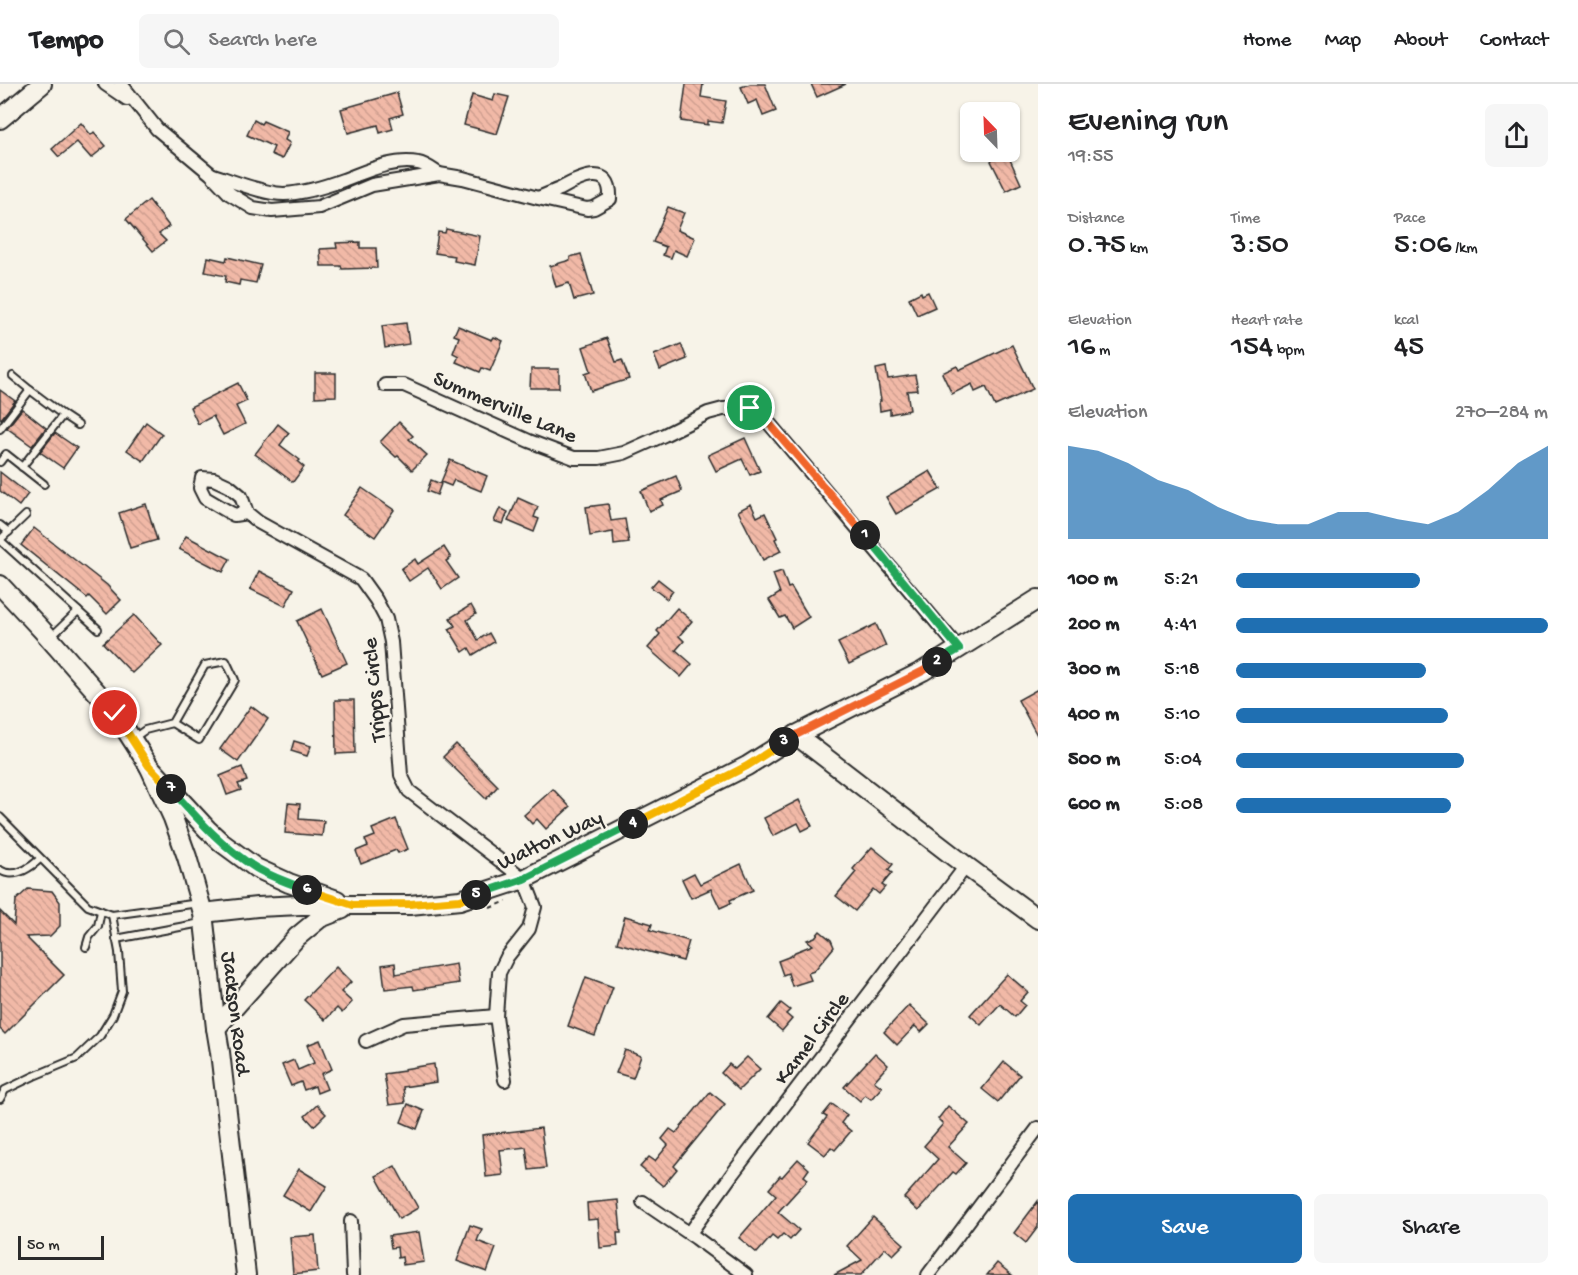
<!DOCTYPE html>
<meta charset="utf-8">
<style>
:root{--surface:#fff;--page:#f6f6f6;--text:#202124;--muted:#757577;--line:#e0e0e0;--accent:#1f6fb2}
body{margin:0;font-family:"Gochi Hand",sans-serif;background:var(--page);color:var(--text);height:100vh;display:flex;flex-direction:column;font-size:22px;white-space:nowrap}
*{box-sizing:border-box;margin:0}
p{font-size:20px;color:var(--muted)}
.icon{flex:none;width:33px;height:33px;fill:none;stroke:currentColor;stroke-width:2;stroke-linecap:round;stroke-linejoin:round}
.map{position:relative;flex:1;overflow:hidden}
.details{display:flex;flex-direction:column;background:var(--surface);width:540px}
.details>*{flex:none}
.needle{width:39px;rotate:337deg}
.controls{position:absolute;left:960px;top:18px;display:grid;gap:12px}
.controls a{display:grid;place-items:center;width:60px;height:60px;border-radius:9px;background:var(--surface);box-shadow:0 2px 4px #0004;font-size:30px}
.scale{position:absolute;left:18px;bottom:15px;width:86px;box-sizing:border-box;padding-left:6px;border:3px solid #2b2b2b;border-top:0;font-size:16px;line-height:21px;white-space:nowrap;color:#2b2b2b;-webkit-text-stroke:4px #f7f3e8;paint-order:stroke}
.pin{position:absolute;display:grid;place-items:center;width:51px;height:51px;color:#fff;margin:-26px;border:3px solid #fff;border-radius:50%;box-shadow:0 2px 6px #0007}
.km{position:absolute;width:30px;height:30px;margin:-15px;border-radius:50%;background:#222;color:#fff;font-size:16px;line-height:30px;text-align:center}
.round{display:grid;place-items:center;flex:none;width:63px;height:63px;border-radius:9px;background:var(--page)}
.summary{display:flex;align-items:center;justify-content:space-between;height:102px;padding:0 30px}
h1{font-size:33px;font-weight:600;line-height:45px}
.stats{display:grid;grid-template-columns:repeat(3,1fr);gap:9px;height:102px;padding:6px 30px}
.stats div{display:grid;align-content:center}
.stats b{font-size:30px;font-weight:600}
.stats small{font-size:16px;font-weight:400}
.stats p{font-size:16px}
.chart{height:168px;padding:12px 30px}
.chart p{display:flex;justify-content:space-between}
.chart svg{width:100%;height:108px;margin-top:6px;fill:var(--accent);opacity:.7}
.action{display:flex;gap:12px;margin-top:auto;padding:12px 30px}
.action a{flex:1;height:69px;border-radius:9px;background:var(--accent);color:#fff;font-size:24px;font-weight:600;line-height:69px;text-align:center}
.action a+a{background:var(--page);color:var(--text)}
ul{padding:0 30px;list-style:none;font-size:20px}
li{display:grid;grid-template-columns:96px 72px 1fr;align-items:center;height:45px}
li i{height:15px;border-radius:8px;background:var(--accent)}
header{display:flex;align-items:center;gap:36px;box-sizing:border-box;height:84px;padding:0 30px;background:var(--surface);border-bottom:2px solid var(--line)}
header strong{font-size:28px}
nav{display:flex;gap:33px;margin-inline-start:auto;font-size:21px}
.search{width:420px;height:54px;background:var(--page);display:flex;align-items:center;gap:15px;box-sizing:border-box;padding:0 21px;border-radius:9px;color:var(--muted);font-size:22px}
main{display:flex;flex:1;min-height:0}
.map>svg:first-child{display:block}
</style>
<header>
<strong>Tempo</strong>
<div class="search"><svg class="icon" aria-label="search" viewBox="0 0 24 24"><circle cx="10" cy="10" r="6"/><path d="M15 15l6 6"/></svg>Search here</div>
<nav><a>Home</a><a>Map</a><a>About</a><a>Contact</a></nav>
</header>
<main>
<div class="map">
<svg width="1038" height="1191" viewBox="0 0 1038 1191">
<defs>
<pattern id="building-back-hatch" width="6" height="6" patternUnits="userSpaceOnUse" patternTransform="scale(1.5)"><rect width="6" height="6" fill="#f1b9a7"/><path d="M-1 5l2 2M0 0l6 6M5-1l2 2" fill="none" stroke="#cf9f90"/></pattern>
</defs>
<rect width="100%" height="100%" fill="#f7f3e8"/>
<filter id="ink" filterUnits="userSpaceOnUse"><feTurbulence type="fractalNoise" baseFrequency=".0167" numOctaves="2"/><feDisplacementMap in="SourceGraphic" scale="12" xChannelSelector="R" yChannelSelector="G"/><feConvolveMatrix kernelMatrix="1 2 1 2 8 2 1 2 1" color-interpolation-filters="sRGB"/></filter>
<g filter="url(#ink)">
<g fill="url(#building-back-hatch)" stroke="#2b2b2b" stroke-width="1.5">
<path d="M686,0H703L701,13L726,17L722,39L708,37V41L681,37Z"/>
<path d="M750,0H765L776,27L763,32L757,16L748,20L741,3Z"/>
<path d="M811,0H846L817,13Z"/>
<path d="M397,9L403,30L390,34L393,45L380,49L378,41L348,49L341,25Z"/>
<path d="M495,10L509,13L497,50L464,41L472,11L493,17Z"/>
<path d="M254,36L261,40L263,37L288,48L285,56L290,59L282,75L271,70L274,63L247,51Z"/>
<path d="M81,39L91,51L94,48L106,62L91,74L77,58L59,73L52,65Z"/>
<path d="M1007,69L1021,100L1006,107L991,77Z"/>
<path d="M149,116L169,142L159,150L166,157L153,167L126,135Z"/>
<path d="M668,123L684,129L677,146L695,154L687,172L674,166L671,174L663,171L666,163L653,158Z"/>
<path d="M446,145L480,152L475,181L454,177L455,172L435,169L438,148L445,149Z"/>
<path d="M360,158V164H376L377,184L342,185L341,182H321L320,165L337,164L336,159Z"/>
<path d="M581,170L593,211L574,216L569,199L556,203L550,182L570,176V173Z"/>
<path d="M208,173L226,177L227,173L261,181L256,199L240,196L239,201L225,198L226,192L205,188Z"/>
<path d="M921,208L922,211L928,208L935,223L917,231L909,214Z"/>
<path d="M406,239L409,260L385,264L382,242Z"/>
<path d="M458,242L492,256L494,253L503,257L490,287L482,284L480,288L456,278L459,272L453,269L459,253L454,251Z"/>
<path d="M607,254L616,278L622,276L629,295L591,307L585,289L591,287L583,263Z"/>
<path d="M681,260L687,275L660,286L654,271Z"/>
<path d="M1012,261L1033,305L995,322L986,303L975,308L972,300L952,310L942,289L957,282L959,286Z"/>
<path d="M886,283L888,295L915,291L918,306L907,307L910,326L890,330V325L880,327L879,317H881L876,285Z"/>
<path d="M531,285H559V304H530Z"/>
<path d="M315,289H336V312L315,313Z"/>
<path d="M238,299L247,317L236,322L245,340L223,351L213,332L198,340L190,323Z"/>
<path d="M0,306L15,317L1,335L0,334Z"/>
<path d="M22,325L46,344L32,362L7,344Z"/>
<path d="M146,338L162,350L143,377L127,366Z"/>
<path d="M399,338L413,352L409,355L427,371L412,386L398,372L396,373L380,358Z"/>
<path d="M278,340L289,349L280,361L300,376L298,378L304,383L293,398L255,370Z"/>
<path d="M55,349L77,364L63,384L40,368Z"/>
<path d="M745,354L760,387L750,391L742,375L716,387L708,371Z"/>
<path d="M450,376L487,392L481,407L454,396L451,402L441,398Z"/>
<path d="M930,387L941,405L896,430L886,413Z"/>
<path d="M0,388L28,410L19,422L0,407Z"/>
<path d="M676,392L682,407L661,416L663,421L649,427L641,407Z"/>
<path d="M431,396L441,400L437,411L427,407Z"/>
<path d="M362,404L394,426L375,453L343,431Z"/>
<path d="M518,414L538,423L534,433L539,435L534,448L508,437Z"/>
<path d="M146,420L157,456L130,464L119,429Z"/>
<path d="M608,420L611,437L625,435L629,459L614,461L613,448L590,452L586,423Z"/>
<path d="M751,420L757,433L765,429L777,454L775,455L781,467L763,476L738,427Z"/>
<path d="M500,424L508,428L503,440L494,437Z"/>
<path d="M34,444L107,501L121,516L107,530L89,512L87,514L21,461Z"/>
<path d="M186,452L230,475L223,488L179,465Z"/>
<path d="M444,463L451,474L446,477L458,494L442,505L428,484L409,497L401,485L415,475L418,480Z"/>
<path d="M259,487L294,505L285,522L250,505Z"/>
<path d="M782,487L788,504L791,503L809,533L792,544L785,532L780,534L769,516L780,509L773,490Z"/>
<path d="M658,495L673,507L667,515L651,503Z"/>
<path d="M471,521L476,530L467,536L478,556L489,549L494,558L473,571L469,564L463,568L449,545L455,542L450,534Z"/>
<path d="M677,524L692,537L679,552L684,557L676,566L692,580L681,593L648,564L660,550L657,547Z"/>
<path d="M322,525L347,579L322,590L297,537Z"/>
<path d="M134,531L162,561L132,589L103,559Z"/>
<path d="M876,540L886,562L849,580L838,559Z"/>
<path d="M1038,605V653L1018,616Z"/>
<path d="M335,616H354L355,669L336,670Z"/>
<path d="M251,622L268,635L238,678L220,665Z"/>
<path d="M294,657L311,662L307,672L291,667Z"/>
<path d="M456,660L498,702L486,715L443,673Z"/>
<path d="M242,683L247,697L238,700L241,706L227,711L220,692Z"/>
<path d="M553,705L570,723L546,745L537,735L532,740L524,731Z"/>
<path d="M799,716L812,742L802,747L798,739L773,752L764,734Z"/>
<path d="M288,719L300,720L299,735L324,737L322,752L285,749Z"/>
<path d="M396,735L408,765L398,769L396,766L361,780L356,767L368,762L365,756L375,752L372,745Z"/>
<path d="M872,763L893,780L888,786L892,789L882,801L885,803L879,810L873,805L855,827L836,812L856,788L853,785Z"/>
<path d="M741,780L753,806L730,816L731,819L720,824L711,805L691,814L682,795L694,789L700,800Z"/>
<path d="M28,805L52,807L60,818V842L50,852L26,853L64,891L5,950L0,945V827L14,841L16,816Z"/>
<path d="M625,832L652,840L650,846L689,857L683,877L617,859Z"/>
<path d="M820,847L831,856L834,863L814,887L808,889L811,896L792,902L788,889L783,891L778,877L791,872L795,868L813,861L807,856L815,853Z"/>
<path d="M395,879L396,890L456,880L459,899L414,906L413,902L385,905L382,881Z"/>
<path d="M336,883L351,898L341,908L352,918L342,929L337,924L325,936L304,916Z"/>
<path d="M1007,890L1028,908L1020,917L1025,921L1015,933L1000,920L981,941L970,931Z"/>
<path d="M586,893L613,903L595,952L568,942Z"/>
<path d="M781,919L790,926L786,930L792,935L782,947L768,935Z"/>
<path d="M909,921L929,940L921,948L915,942L897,961L884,948Z"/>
<path d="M320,956L332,985L321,990L327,1005L317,1009L315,1002L304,1006L301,998L291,1002L282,981L294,976L298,986L314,979L307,961Z"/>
<path d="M625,966L641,972L633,994L616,989Z"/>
<path d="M875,969L888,981L874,997L882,1003L871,1015L865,1011L860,1017L844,1003Z"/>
<path d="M747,973L760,985L739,1006L721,989L729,980L735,985Z"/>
<path d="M1004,978L1020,991L998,1018L982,1005Z"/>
<path d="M434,980L436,998L403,1003L405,1019L389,1021L384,990L404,987V985Z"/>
<path d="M710,1008L725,1020L674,1082L677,1085L663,1102L640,1083L649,1073L655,1077L668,1061L662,1055L670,1045L676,1049Z"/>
<path d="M408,1020L424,1027L417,1045L401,1038Z"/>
<path d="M832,1020L847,1031L841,1039L851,1047L835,1066L831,1063L825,1071L808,1058L827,1033L823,1031Z"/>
<path d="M317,1021L326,1030L314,1042L305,1032Z"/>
<path d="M948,1022L969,1040L948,1063L966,1079L956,1090L953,1088L918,1127L904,1114L938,1075L924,1062L943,1040L938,1035Z"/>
<path d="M541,1044L546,1084L529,1086L526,1063L500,1066L503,1091L486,1093L482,1051Z"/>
<path d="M798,1075L809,1085L804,1092L808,1095L778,1128L799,1146L790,1156L783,1150L777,1156L772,1152L757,1169L739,1154L776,1111L769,1105L780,1092L782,1093Z"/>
<path d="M395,1082L418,1124L399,1135L376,1092Z"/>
<path d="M299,1085L327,1102L311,1128L283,1111Z"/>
<path d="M618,1116L621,1149H617L618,1162L600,1164L598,1135L588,1136L587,1119Z"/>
<path d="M1038,1117V1143L1026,1159L1014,1149Z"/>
<path d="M873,1133L904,1160L893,1171L885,1164L861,1191H834L862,1176L847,1162Z"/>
<path d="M470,1141L482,1145L477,1157L496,1164L487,1188L457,1177Z"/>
<path d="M419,1148L424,1178L403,1181L402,1173L398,1174L397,1163L391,1164L389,1152Z"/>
<path d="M315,1151L318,1187L293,1190L290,1153Z"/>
<path d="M997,1179L1012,1191H987Z"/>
</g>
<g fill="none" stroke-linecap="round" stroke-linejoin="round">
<g stroke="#2b2b2b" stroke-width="10">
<g id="lane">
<path d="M13,292L30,306"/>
<path d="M63,331L78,341"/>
<path d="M0,345L30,306L63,331L22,383"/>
<path d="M0,378L6,370L44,400"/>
<path d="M0,441L9,448"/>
<path d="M0,456L98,545"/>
<path d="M0,456L26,431"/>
<path d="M52,552L78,527"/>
<path d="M135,653L145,646L172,639L205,581L226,577L235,596L199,656L172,639"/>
<path d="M0,733L88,822L112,831L199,819"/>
<path d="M0,786C14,795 30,784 40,775"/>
<path d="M116,855L201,839"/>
<path d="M86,863L89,853L98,842L101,827"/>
<path d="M0,1015L5,1006L34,992L77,974L100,952L113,931L122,907L119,868L112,831"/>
</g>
</g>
<g stroke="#2b2b2b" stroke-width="16">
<g id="street">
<path d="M105,0L127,15"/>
<path d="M121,0L157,45L211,90L230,110L253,124L272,127L319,123L372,101L439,90L463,94L538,114L587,125L594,124L610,115C612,78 579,94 560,105C553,108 545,111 538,114"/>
<path d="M213,91C233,97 264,110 284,110C305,109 324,103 343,96C365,88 393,74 418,79C425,80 433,86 439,90"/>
<path d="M385,301H404L529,357L574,374H599L624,369L664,351L708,329L723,325L750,324L768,338L959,565"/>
<path d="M247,429L234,431L205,414L200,404L202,394L214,395L229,402L241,412L247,429L258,438L361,495L376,516L386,535L391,558L401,691L409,707L524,795L535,823L529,845L507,873L499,889L496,932L505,996"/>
<path d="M366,957L404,940L496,932"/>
<path d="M643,1118L696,1154L746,1191"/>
<path d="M351,1137L353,1191"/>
<path d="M690,1149L733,1089L966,782"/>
<path d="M928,1191L1038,1044"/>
</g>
</g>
<g stroke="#2b2b2b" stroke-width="22">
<g id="secondary">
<path d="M0,35L42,0"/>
<path d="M0,501L42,546L115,629L149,682L207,745L222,759L256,784L289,799L337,816"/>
<path d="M796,651L966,782L1038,835"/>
<path d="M149,682L173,734L187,773L203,829L216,944L220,968L246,1191"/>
<path d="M203,829L257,823L301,821H410L460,816L524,795L747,682L796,651L923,587L1038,515"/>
<path d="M216,944L297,853L320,834L343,825"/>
</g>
</g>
<path stroke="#2b2b2b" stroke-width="2" stroke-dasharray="4.5 4.5" stroke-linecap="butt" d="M490,824L507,817"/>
<use href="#lane" stroke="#f7f3e8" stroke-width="6"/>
<use href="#street" stroke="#f7f3e8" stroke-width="12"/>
<use href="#secondary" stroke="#f7f3e8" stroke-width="18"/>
</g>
</g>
<g fill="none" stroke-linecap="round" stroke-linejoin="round" filter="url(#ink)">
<g stroke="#fff" stroke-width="12">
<path id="split-1" d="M750,324L768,338L865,451"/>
</g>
<g stroke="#fff" stroke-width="12">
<path id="split-2" d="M865,451L959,565L937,578"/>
</g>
<g stroke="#fff" stroke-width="12">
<path id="split-3" d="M784,658L796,651L923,587L937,578"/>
</g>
<g stroke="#fff" stroke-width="12">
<path id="split-4" d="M633,740L747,682L784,658"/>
</g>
<g stroke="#fff" stroke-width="12">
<path id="split-5" d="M476,811L524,795L633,740"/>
</g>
<g stroke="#fff" stroke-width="12">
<path id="split-6" d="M307,806L353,821L410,820L460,816L476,811"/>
</g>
<g stroke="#fff" stroke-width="12">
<path id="split-7" d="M171,705C197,734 222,763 256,784C271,793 290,799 307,806"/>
</g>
<g stroke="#fff" stroke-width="12">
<path id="split-8" d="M115,629L149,682L171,705"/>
</g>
<use href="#split-1" stroke="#f0652b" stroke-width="8"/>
<use href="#split-2" stroke="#22a559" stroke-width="8"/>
<use href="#split-3" stroke="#f0652b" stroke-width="8"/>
<use href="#split-4" stroke="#f5b400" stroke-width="8"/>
<use href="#split-5" stroke="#22a559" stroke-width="8"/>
<use href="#split-6" stroke="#f5b400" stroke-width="8"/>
<use href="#split-7" stroke="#22a559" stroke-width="8"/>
<use href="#split-8" stroke="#f5b400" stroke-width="8"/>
</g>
<g text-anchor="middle" stroke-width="4.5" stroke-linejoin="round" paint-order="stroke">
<g font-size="22" fill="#2b2b2b" stroke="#f7f3e8">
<text transform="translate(506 321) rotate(23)" y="8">Summerville Lane</text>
<text transform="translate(372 606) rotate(-95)" y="8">Tripps Circle</text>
<text transform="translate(549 754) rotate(-25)" y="8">Walton Way</text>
<text transform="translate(238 929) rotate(83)" y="8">Jackson Road</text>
<text transform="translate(810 953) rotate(-53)" y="8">Kamel Circle</text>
</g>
</g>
</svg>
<div class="controls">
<a><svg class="needle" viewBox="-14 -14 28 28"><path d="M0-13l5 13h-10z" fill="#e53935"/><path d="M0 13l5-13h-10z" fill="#757577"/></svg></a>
</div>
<div class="scale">50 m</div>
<div class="pin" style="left:750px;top:324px;background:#1e9e55"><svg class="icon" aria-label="arrive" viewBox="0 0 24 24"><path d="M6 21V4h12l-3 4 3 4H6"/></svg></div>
<div class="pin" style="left:115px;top:629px;background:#d93025"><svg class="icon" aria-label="check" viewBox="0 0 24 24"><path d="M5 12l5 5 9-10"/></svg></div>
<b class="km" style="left:865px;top:451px">1</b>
<b class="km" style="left:937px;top:578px">2</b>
<b class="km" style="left:784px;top:658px">3</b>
<b class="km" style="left:633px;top:740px">4</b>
<b class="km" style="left:476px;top:811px">5</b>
<b class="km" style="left:307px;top:806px">6</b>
<b class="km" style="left:171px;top:705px">7</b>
</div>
<section class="details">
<div class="summary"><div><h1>Evening run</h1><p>19:55</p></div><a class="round"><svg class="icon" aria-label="share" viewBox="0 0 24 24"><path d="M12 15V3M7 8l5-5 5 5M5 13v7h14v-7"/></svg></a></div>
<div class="stats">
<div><p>Distance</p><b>0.75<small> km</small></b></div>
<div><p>Time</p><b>3:50</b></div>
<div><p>Pace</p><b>5:06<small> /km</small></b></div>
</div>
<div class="stats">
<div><p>Elevation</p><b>16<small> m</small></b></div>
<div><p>Heart rate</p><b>154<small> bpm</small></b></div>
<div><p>kcal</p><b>45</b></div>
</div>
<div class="chart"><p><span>Elevation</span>270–284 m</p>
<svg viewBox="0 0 160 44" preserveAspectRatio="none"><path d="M0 44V6L10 8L20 13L30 20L40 24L50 31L60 36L70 38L80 38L90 33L100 33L110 36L120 38L130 33L140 24L150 13L160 6V44z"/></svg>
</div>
<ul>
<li><b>100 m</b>5:21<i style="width:59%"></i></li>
<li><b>200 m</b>4:41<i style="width:100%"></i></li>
<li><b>300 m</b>5:18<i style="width:61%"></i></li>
<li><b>400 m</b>5:10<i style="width:68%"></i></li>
<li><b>500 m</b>5:04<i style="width:73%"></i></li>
<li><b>600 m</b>5:08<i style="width:69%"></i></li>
</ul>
<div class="action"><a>Save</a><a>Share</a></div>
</section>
</main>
